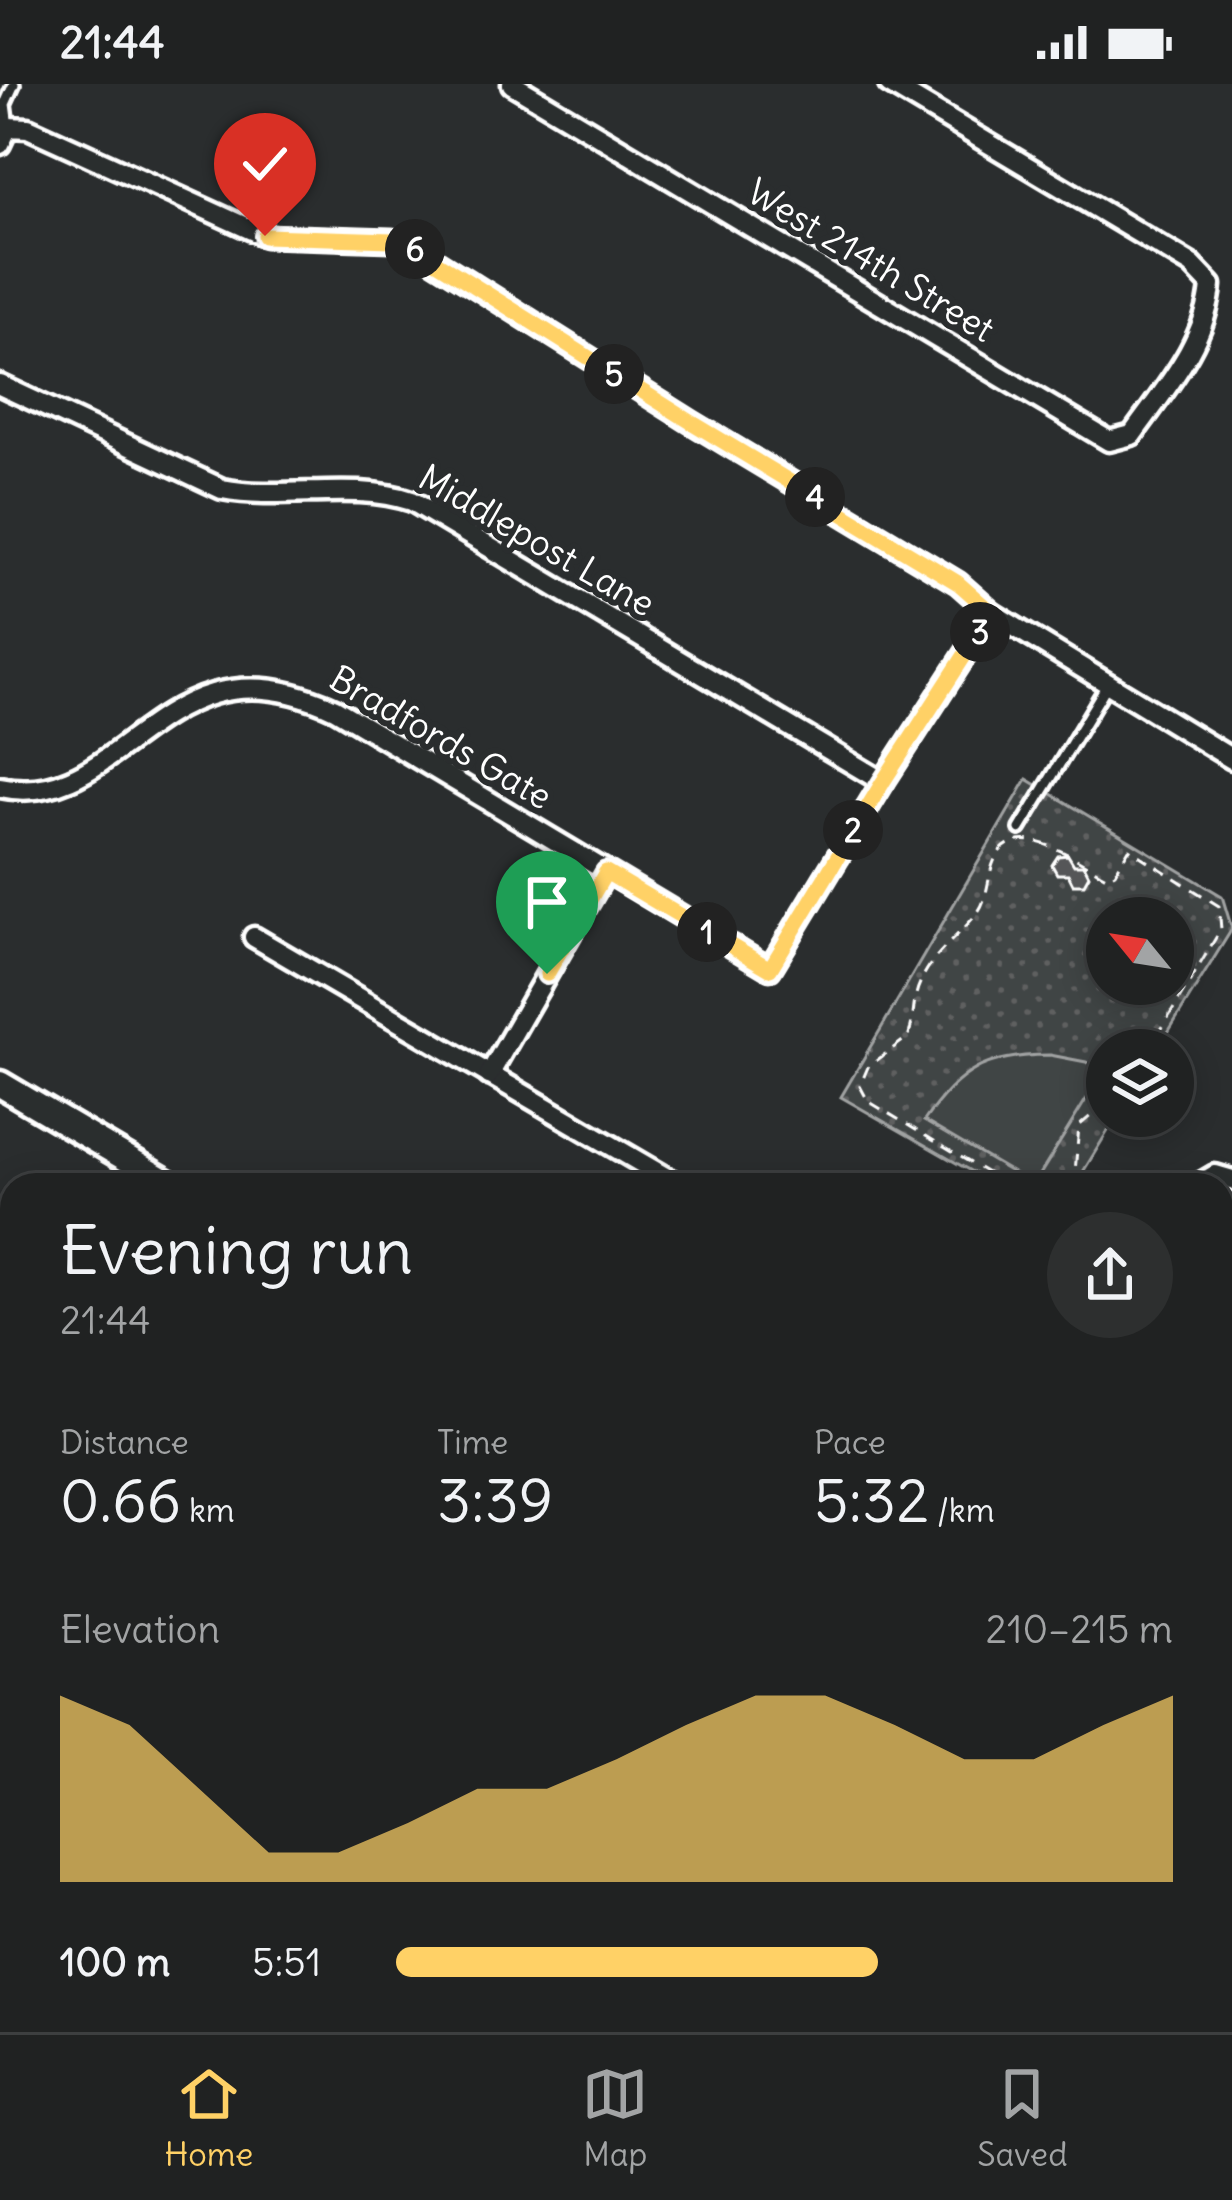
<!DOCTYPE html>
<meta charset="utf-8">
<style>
:root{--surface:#202222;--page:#2d2f2f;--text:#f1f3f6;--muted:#a2a4a5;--line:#3d3f40;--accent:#ffd166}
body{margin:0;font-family:Delius,sans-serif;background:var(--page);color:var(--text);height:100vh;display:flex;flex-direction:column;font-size:45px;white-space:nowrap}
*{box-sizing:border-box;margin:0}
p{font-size:39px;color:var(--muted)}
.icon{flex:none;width:66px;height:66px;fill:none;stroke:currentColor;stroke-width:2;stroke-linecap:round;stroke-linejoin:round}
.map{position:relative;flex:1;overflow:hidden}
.side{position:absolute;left:0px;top:1089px;width:1233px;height:861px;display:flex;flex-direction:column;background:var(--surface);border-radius:36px 36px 0 0;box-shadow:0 6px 30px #0003,0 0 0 3px var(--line)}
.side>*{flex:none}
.needle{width:78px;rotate:300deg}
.tools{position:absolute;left:1086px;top:813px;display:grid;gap:24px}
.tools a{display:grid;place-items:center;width:108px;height:108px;border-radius:50%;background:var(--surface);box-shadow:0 6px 30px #0003,0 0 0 3px var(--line);font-size:60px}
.pin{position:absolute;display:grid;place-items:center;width:102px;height:102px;color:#fff;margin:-123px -51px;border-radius:50% 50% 50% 0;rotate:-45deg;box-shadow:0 0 12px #0007}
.pin .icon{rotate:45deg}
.km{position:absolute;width:60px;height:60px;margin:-30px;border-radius:50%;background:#222;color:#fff;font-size:33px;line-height:60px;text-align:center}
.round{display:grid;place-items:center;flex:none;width:126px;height:126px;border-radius:63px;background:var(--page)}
.summary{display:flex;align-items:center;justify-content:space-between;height:204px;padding:0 60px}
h1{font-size:66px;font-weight:600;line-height:90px}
.metrics{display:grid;grid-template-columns:repeat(3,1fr);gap:18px;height:204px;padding:12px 60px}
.metrics div{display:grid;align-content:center}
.metrics b{font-size:60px;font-weight:600}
.metrics small{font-size:33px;font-weight:400}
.metrics p{font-size:33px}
.chart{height:336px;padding:24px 60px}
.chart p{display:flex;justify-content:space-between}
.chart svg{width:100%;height:216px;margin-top:12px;fill:var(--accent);opacity:.7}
ul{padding:0 60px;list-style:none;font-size:39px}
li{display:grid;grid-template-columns:192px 144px 1fr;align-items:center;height:90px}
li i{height:30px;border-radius:15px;background:var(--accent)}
.status{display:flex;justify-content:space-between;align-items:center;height:84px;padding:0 60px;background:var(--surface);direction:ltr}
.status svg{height:33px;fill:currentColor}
.tab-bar{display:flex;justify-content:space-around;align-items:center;height:168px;border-top:3px solid var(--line);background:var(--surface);font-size:33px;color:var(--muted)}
.tab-bar a{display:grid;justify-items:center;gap:6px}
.tab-bar .current{color:var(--accent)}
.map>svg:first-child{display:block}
</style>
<div class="status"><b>21:44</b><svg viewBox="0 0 49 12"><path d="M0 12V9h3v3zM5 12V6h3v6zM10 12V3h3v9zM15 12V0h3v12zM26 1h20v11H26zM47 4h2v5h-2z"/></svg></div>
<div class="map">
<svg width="1232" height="1948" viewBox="0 0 1232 1948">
<defs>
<pattern id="park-dots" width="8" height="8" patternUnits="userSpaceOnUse" patternTransform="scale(3)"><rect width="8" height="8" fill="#414445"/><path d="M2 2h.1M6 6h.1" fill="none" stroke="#5e6061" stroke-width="1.8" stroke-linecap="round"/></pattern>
</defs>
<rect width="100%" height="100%" fill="#2a2d2e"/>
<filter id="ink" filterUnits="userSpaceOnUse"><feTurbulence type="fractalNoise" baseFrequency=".00833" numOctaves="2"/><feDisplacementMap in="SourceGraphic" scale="24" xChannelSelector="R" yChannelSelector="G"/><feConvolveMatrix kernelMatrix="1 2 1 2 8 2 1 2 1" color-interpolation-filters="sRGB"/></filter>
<g filter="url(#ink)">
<path fill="url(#park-dots)" stroke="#a0a2a2" stroke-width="3" fill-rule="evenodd" d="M1027,695L1222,812L1232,845L1157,966H1107V1032H1117L1075,1101H995L841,1013ZM1107,834H1173V900H1107Z"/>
<path fill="#414445" stroke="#a0a2a2" stroke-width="3" d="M1050,971L1086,978L1103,988L1036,1097L1030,1099L924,1037C960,986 986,971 1050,971Z"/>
<path fill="#555758" stroke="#fff" stroke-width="3" d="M1068,771L1074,781H1084L1089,791L1084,800H1073L1068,790H1057L1052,781L1058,772Z"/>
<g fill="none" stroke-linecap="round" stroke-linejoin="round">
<g stroke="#fff" stroke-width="18">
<g id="service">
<path d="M8,43L5,20L14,0"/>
<path d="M1020,745L1107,601"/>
</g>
</g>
<g stroke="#fff" stroke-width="27">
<g id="minor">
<path d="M512,0L1109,357L1132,351C1164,306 1207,257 1211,201L1192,181L889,0"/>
<path d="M0,60L8,43L28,44L265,152L392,156L416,165L691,338L958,499L992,529L1232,675"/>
<path d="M0,301L222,405C285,417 351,397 412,417L883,698"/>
<path d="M0,703C124,730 160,544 335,625L770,885L883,698L992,529"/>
<path d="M254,853L679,1101"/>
<path d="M489,991L606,788"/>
<path d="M1198,1101L1215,1091L1232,1096"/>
<path d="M1221,1138L1232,1133"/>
<path d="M0,1337L12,1344"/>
<path d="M1221,1432L1232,1440"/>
<path d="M0,1908L12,1915"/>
<path d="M50,1938L67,1948"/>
<path d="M978,1938L994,1948"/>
<path d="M735,1948L741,1938"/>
</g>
</g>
<g stroke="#fff" stroke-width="33">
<g id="tertiary">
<path d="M0,1000L171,1101"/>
<path d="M1221,1625L1232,1607"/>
<path d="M1221,1819L1232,1826"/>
<path d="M1026,1948L1032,1938"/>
</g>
</g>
<g stroke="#fff" stroke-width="3" stroke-dasharray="12 9" stroke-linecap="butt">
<path d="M1007,1101L868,1017L860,1002L868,983L908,953C915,935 912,916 920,899C933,868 959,853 978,828C989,812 987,792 995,775C1017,730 1082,780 1108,793L1115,789L1129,765L1219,822L1221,845L1149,966"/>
<path d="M1068,1101L1075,1088L1079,1042L1107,1018"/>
</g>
<use href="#service" stroke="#2a2d2e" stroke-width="9"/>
<use href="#minor" stroke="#2a2d2e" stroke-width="18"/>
<use href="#tertiary" stroke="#2a2d2e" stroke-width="24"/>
</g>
</g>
<g fill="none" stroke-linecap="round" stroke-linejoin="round" filter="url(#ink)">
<g stroke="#fff" stroke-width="24">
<path id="route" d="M265,152L392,156L416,165L691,338L958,499L992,529L883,698L770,885L606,788L547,890"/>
</g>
<use href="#route" stroke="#ffd166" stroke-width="15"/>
</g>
<g text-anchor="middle" stroke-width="12" stroke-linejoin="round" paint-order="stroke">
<g font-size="36" fill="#fff" stroke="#2a2d2e">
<text transform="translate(871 176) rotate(31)" y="13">West 214th Street</text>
<text transform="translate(537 456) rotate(30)" y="13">Middlepost Lane</text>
<text transform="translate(441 653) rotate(30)" y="13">Bradfords Gate</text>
</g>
</g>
</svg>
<div class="tools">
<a><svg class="needle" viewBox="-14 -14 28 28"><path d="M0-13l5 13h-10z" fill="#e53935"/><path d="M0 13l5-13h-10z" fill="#a2a4a5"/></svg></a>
<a><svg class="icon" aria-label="layers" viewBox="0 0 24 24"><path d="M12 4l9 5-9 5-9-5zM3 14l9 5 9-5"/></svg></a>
</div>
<div class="pin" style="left:547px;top:890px;background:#1e9e55"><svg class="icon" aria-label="arrive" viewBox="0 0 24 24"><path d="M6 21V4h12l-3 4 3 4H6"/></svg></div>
<div class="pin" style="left:265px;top:152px;background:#d93025"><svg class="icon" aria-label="check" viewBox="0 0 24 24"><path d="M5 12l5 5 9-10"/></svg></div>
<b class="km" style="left:707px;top:848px">1</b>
<b class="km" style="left:853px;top:746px">2</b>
<b class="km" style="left:980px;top:548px">3</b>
<b class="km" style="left:815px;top:413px">4</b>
<b class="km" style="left:614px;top:290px">5</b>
<b class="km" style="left:415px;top:165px">6</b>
<section class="side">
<div class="summary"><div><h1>Evening run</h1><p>21:44</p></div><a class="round"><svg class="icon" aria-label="share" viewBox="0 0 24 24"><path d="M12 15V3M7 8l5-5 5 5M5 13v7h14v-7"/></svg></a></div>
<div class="metrics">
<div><p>Distance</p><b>0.66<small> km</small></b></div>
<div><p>Time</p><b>3:39</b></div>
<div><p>Pace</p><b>5:32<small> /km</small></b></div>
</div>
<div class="chart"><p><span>Elevation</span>210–215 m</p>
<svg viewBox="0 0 160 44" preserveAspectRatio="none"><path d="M0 44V6L10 12L20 25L30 38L40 38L50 32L60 25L70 25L80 19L90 12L100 6L110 6L120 12L130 19L140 19L150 12L160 6V44z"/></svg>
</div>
<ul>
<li><b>100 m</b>5:51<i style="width:62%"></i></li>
</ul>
</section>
</div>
<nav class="tab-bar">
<a class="current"><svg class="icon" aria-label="home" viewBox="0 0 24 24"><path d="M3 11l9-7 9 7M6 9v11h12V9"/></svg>Home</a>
<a><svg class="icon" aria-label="map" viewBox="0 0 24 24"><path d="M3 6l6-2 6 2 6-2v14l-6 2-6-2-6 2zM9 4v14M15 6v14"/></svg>Map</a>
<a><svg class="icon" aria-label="saved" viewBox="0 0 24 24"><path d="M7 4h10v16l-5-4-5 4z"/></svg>Saved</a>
</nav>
